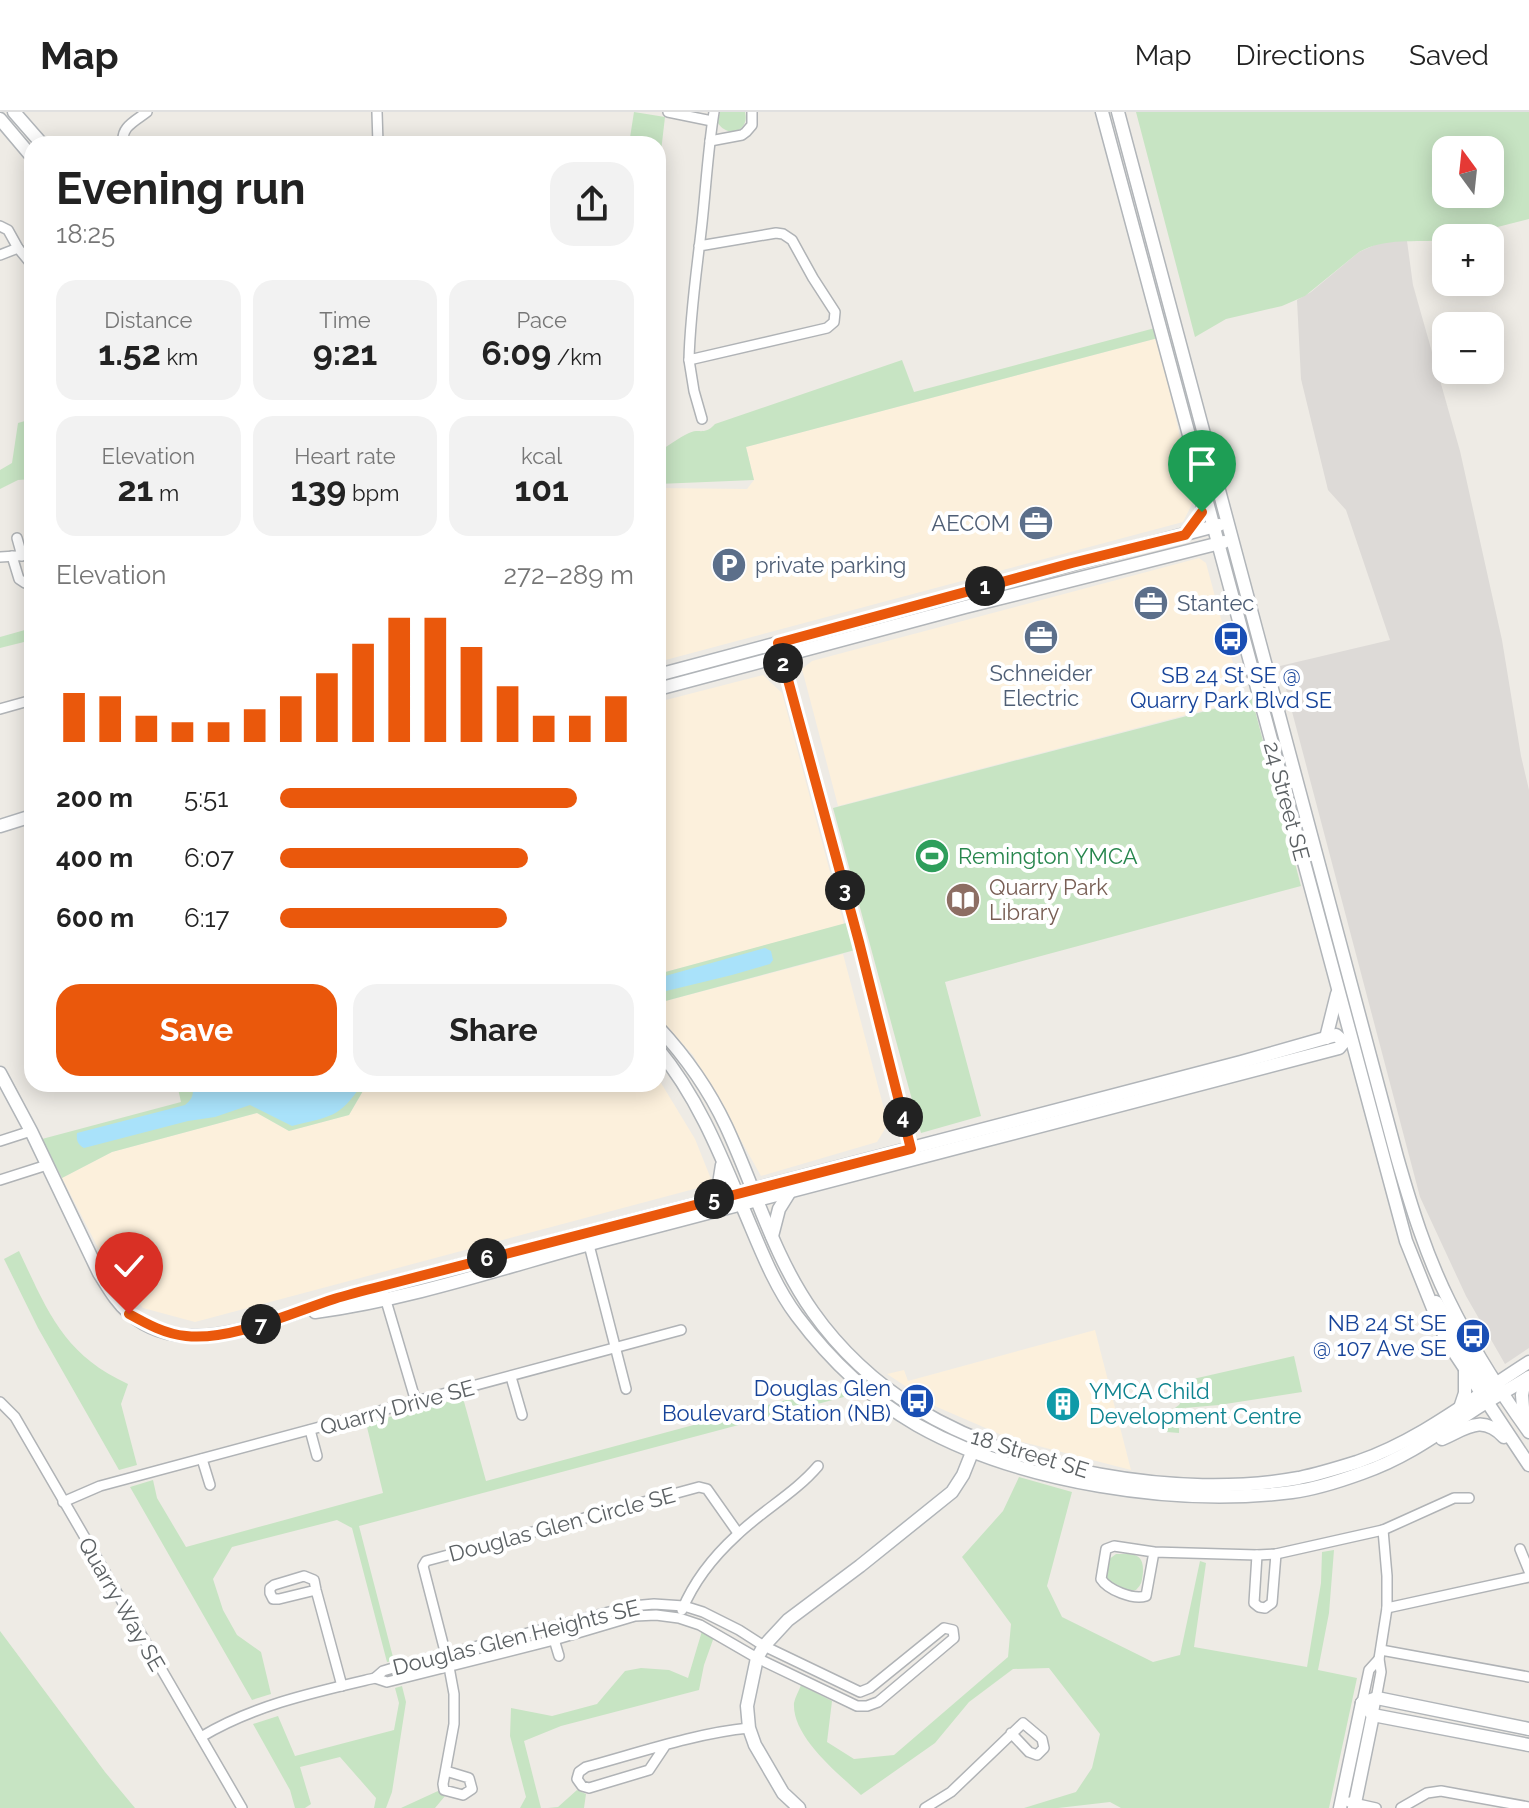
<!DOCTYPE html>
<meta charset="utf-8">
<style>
:root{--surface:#fff;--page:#f2f2f2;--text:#222;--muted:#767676;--line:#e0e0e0;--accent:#ea580c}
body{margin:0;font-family:Raleway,sans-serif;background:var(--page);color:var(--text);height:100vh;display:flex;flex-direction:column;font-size:30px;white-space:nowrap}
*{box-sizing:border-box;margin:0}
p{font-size:26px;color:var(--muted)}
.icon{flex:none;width:44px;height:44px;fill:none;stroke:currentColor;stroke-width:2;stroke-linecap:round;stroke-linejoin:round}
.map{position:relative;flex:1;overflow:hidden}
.details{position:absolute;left:24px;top:24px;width:642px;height:956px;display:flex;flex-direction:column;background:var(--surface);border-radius:24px;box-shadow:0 4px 20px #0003}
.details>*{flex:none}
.needle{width:52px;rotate:345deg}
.fabs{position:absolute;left:1432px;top:24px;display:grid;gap:16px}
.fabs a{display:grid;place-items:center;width:72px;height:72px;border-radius:16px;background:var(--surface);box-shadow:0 4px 20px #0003;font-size:40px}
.pin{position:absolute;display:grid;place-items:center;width:68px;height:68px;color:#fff;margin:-82px -34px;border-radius:50% 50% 50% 0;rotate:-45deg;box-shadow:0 0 8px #0007}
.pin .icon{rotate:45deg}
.km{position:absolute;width:40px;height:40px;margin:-20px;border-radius:50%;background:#222;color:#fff;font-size:22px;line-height:40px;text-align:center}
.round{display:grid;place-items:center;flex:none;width:84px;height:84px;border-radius:24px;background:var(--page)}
.headline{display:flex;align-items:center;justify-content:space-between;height:136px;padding:0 32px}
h1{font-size:44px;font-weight:700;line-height:60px}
.metrics{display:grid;grid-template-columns:repeat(3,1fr);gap:12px;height:136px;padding:8px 32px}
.metrics div{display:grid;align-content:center;border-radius:20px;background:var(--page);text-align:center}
.metrics b{font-size:34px;font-weight:700}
.metrics small{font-size:22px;font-weight:400}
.metrics p{font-size:22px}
.chart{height:224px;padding:16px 32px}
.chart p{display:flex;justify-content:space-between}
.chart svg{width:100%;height:144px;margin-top:8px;stroke:var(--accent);stroke-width:6}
.cta{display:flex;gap:16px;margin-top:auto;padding:16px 32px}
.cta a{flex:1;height:92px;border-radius:24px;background:var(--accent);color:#fff;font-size:32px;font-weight:700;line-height:92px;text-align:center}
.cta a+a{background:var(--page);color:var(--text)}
ul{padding:0 32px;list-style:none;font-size:26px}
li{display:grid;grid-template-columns:128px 96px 1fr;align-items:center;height:60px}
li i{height:20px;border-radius:10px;background:var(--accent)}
header{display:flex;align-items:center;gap:48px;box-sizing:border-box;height:112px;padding:0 40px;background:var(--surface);border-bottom:2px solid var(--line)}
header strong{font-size:38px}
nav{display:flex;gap:44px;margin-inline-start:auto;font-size:28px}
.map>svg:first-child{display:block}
</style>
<header>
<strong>Map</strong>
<nav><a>Map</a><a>Directions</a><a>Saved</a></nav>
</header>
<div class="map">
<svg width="1529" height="1696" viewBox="0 0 1529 1696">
<rect width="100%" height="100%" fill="#eeebe5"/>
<g fill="#fcf0dc">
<path d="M1158,226L1194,388L1183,410L658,550V376L747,377L754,368L746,335Z"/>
<path d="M1199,446L1206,451L1243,588L838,694L802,557L812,549Z"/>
<path d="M763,563L782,581L844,812L658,862V590Z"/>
<path d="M843,842L888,1012L877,1030L761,1064L693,943L658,906V891Z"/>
<path d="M658,966L695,1027L713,1072L195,1210L143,1196L110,1159L62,1066L112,1040L257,1001L289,1019L349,1003L367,972H658Z"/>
<path d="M1095,1218L1131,1358L1011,1327L937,1295L887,1262L904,1258L908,1269Z"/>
</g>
<path fill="#dddad7" d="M1395,129H1407L1413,173L1460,339L1502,528L1521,644L1529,678V1236L1505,1252L1466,1184L1420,1085L1280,554L1390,528L1346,398L1328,378L1301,267L1297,188L1311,180L1359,140L1379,131Z"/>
<g fill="#c7e4c3" fill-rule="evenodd">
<path d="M634,0L665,5L658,65V32H629Z"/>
<path d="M720,0H745C750,20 727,26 718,11Z"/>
<path d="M1136,0H1529V107L1454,126H1446L1444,128C1415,131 1386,125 1359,140L1305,184L1282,194L1226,207L1195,225ZM1446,38H1490V82H1446Z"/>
<path d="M1155,216L1158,226L746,335L754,368L658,372V340C668,334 678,326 689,321C700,316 704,324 715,312L902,248L914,280Z"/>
<path d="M32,307V367L18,368L0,377V358L12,351L18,311Z"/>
<path d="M32,516V528L0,536V525Z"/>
<path d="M1252,587L1301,774L945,870L981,1004L921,1021L833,696Z"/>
<path d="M846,811L855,838L658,891V862Z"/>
<path d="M177,972H367L349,1003L289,1019L257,1001L112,1040L62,1066L42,1027L181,990Z"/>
<path d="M19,1139C48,1200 63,1242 128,1272L121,1292L137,1353L119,1358L38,1216L4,1147Z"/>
<path d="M1294,1244L1302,1280L1219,1293L1184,1296L1179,1301V1321L1167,1320L1161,1306L1179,1293L1193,1267Z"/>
<path d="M842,1273L855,1282L359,1414L394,1549L387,1550L352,1416L337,1408L232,1435L213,1467L223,1498L237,1523L261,1540L271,1582L252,1588L130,1375L153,1368L157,1386L186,1435L383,1381L366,1311L463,1286L486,1369Z"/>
<path d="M1019,1365L1072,1380L1047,1474L1062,1505L1153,1550L1180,1543L1200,1449L1206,1451L1194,1535L1307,1555L1321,1471L1322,1440L1334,1438L1329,1501L1318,1558L1357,1566L1329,1696H1121L1110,1690L1058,1696H1024L1076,1680L1092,1656L1100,1622L1049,1556L1013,1557L969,1590L935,1631L861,1683C838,1661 792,1625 794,1591C795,1585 799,1579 801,1573L832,1589L827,1630L854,1647L894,1643L1008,1545L1011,1512L962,1445L1003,1399Z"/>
<path d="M1116,1442C1132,1442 1144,1440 1143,1460C1142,1469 1142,1472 1136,1478C1127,1480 1107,1474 1106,1463C1105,1458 1107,1453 1108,1448Z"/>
<path d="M0,1519L105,1660L135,1696H0Z"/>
<path d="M702,1519L714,1525L704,1553L699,1578L561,1614L524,1629L541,1696H520L526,1685L510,1624L511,1596L552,1604L597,1592L625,1559L641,1556L669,1558L688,1566Z"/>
<path d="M402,1574L406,1590L392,1680L386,1696H374L376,1686L340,1645L300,1655L311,1692L305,1696H295L290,1678L253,1612L278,1604L295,1644L394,1618L399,1591L395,1576Z"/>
<path d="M577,1678L586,1682L584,1696H548L558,1695Z"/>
<path d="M438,1679L440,1682L445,1684L435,1696H401Z"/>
</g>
<g fill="#a9e2fa">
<path d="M765,836L771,839L773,848L770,852L732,863L658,881V866Z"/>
<path d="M192,972H362C339,1007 330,1004 292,1014L250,993L215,1005L188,1009L84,1036C78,1033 76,1028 77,1021L185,993C193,987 194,982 192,972Z"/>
</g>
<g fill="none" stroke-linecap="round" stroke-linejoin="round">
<g stroke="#b0b3b6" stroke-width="12">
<g id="street">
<path d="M377,0L378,32"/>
<path d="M668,0L712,9"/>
<path d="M710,29L742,23L746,20L752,13V0"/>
<path d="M124,32C119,16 135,9 147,0"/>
<path d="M0,114L8,118L18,136"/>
<path d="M699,134L776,121L783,122L792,128L813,166L835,200L834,210L827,216L689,248C690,202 697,157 702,111C706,74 708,37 714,0"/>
<path d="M0,143L18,136L32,153"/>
<path d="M689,248L694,279L702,307"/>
<path d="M17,426L22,444"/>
<path d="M12,444L19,467L25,471L32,470"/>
<path d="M0,445L32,443"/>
<path d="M780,538L859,830L912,1042"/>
<path d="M28,589L32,600"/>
<path d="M0,597L32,588"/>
<path d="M0,1029L31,1019"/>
<path d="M0,1068L47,1053"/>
<path d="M588,1129L626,1277"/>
<path d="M384,1182L416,1290"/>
<path d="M511,1265L522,1303"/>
<path d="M0,1290L15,1305L242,1696"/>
<path d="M310,1318L317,1344"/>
<path d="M202,1347L210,1373"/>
<path d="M63,1390L100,1374L681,1218"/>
<path d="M1520,1437L1529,1459"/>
<path d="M1154,1440L1146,1484C1133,1488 1108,1478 1101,1467L1106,1437L1114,1434L1154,1440L1257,1443L1276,1442L1383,1418L1454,1386H1469"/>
<path d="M1257,1443L1254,1491L1259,1495L1265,1496L1272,1491L1276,1442"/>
<path d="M316,1478L279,1487H273L270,1481V1476L274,1473L304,1464L314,1468L316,1478L342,1574"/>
<path d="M654,1492L684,1494L703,1500L739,1518L764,1534L860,1580L870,1576L944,1516L953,1518L954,1526L878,1590L867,1594H857L757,1546L700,1513L679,1506L656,1503L635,1504L554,1528L387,1570L375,1566L383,1559L393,1556L632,1494Z"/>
<path d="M1387,1496L1529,1465"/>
<path d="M682,1498C694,1469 714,1444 737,1423C763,1398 795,1381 818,1354"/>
<path d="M553,1524L559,1544"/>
<path d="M1381,1538L1529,1565"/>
<path d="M1362,1591L1369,1558L1379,1547"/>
<path d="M1373,1603L1381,1560L1379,1547L1387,1496V1464L1383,1418"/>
<path d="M201,1625C254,1593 315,1580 375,1566"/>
<path d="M665,1634L649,1658L589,1676L582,1674L577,1667L579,1660L586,1655C638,1641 696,1621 749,1616"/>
<path d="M446,1659L469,1666L472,1677L463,1683L444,1678L443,1672L454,1612V1582L449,1555L423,1454L426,1449L699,1375L707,1377L738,1421"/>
<path d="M1349,1690L1376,1696"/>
<path d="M925,1696L951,1680L1023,1611L1042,1627L1044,1636L1037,1643L1029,1640L1011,1621"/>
<path d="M1401,1696L1427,1681L1441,1679L1529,1695"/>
</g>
</g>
<g stroke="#b1b5b9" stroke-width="15">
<g id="secondary">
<path d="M14,0L42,32"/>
<path d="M1102,0L1406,1129L1442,1219L1454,1240L1529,1353"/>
<path d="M1118,0L1397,1045C1411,1094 1426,1143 1449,1189C1470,1232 1501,1281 1529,1320"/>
<path d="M0,7L32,45"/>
<path d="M1185,423L1202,400L1204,388"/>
<path d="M658,563L1219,413"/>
<path d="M658,577L965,495L1224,430"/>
<path d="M0,714L32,704"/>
<path d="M658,915C685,944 709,978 726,1014C755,1076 773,1144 813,1200C839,1237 875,1271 914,1295C1018,1359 1178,1388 1299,1366C1318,1362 1338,1356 1357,1350C1421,1328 1472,1286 1529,1250"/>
<path d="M1326,926L1337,882"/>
<path d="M658,937C697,984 720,1041 743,1096C759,1133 773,1172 797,1204C830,1248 870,1286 917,1313C1020,1371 1176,1395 1292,1380C1315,1377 1340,1369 1362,1361C1406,1346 1439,1321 1477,1296C1494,1285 1512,1276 1529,1265"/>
<path d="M0,961L31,1019L99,1161C108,1175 116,1190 129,1201C186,1251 274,1207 334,1187C350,1182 366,1178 382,1174L1241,950L1336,923L1344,930"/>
<path d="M710,1088L719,1072L722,1053"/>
<path d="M772,1124L779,1097L789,1081"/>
<path d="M1436,1190L1489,1276L1493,1280L1496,1281"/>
<path d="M315,1200C419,1186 519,1150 620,1124C860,1063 1099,997 1339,936L1344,930L1351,928"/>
<path d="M1460,1296L1465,1281V1257"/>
<path d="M1524,1308L1522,1283L1525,1268"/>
<path d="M1442,1327C1467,1316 1482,1302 1504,1325"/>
<path d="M1362,1591L1373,1603L1529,1633"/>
<path d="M1362,1591L1377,1586L1529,1617"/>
<path d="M799,1696L783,1681L755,1633L749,1616L747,1594L757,1546L764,1534L788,1508L860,1454L952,1380L963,1363L975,1333"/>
<path d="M1340,1696L1362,1591"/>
<path d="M1354,1696L1373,1603"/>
</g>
</g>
<use href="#street" stroke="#fff" stroke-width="9"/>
<use href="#secondary" stroke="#fff" stroke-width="12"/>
</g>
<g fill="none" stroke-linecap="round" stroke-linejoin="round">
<g stroke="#fff" stroke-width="16">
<path id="route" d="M129,1202C147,1212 165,1222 186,1224C231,1229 291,1201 334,1187C350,1182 366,1178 382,1174L911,1037L859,830L778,531L1072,451L1185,423L1202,400"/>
</g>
<use href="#route" stroke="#ea580c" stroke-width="10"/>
</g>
<defs>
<g id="office-disc" transform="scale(1.8)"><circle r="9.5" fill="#5c6f8a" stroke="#fff"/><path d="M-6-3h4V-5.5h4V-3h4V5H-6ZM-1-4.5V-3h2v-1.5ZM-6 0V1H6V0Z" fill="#fff"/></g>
<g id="parking-disc" transform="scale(1.8)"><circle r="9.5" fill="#5c6f8a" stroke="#fff"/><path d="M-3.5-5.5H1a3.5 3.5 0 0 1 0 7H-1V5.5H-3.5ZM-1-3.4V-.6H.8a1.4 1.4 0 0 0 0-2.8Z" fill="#fff"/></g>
<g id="bus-disc" transform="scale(1.8)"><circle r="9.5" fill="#1a4fb4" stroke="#fff"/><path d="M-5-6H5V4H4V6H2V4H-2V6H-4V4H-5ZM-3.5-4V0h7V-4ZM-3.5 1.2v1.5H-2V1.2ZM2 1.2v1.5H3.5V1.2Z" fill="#fff"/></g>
<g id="stadium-disc" transform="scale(1.8)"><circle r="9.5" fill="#2e9e5b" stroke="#fff"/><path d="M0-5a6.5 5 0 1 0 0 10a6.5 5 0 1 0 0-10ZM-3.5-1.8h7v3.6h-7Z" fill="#fff"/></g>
<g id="library-disc" transform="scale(1.8)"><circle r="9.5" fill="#8d6e63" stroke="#fff"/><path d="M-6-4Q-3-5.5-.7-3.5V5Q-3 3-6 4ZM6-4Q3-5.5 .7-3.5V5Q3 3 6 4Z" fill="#fff"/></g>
<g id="building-disc" transform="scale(1.8)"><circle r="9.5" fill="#0f9aa8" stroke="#fff"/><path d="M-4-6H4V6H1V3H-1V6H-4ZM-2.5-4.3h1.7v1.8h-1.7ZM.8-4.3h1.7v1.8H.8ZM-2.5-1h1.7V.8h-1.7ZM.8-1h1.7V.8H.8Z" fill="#fff"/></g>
</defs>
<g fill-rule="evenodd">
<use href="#office-disc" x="1036" y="411"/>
<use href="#parking-disc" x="729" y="453"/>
<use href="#office-disc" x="1151" y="491"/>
<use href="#office-disc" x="1041" y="525"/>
<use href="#bus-disc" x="1231" y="527"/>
<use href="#stadium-disc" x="932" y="744"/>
<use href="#library-disc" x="963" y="788"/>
<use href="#bus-disc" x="1473" y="1224"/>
<use href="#bus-disc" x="917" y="1289"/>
<use href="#building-disc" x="1063" y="1292"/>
</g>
<g text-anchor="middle" stroke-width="8" stroke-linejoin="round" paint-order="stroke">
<g font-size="22" fill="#4e5e75" stroke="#fff" text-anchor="start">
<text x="1010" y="419" text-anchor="end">AECOM</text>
<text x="755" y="461">private parking</text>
<text x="1177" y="499">Stantec</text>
<text x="1041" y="569" text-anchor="middle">Schneider<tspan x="1041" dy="25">Electric</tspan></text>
</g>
<g font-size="22" fill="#164399" stroke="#fff" text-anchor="end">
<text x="1231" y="571" text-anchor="middle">SB 24 St SE @<tspan x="1231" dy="25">Quarry Park Blvd SE</tspan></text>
<text x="1447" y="1219">NB 24 St SE<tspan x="1447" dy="25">@ 107 Ave SE</tspan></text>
<text x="891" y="1284">Douglas Glen<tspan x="891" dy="25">Boulevard Station (NB)</tspan></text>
</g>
<g font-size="22" fill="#5c6164" stroke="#fff">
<text transform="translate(1287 689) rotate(75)" y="8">24 Street SE</text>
<text transform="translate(397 1295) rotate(-15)" y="8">Quarry Drive SE</text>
<text transform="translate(1030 1341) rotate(17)" y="8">18 Street SE</text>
<text transform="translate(562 1412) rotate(-15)" y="8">Douglas Glen Circle SE</text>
<text transform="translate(122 1492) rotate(60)" y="8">Quarry Way SE</text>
<text transform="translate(516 1525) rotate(-14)" y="8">Douglas Glen Heights SE</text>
</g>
<g font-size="22" fill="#27864d" stroke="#fff" text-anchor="start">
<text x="958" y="752">Remington YMCA</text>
</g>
<g font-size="22" fill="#785e54" stroke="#fff" text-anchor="start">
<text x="989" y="783">Quarry Park<tspan x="989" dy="25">Library</tspan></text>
</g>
<g font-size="22" fill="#0d838f" stroke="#fff" text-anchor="start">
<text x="1089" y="1287">YMCA Child<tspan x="1089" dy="25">Development Centre</tspan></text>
</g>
</g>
</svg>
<div class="fabs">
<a><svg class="needle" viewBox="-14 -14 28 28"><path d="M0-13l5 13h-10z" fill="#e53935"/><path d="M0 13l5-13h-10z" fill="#767676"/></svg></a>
<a>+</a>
<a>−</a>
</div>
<div class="pin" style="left:1202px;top:400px;background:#1e9e55"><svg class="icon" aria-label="arrive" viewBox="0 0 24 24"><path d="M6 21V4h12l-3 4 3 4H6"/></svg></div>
<div class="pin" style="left:129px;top:1202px;background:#d93025"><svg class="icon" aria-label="check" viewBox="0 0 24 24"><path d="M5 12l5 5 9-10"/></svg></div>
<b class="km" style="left:985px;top:474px">1</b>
<b class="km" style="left:783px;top:551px">2</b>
<b class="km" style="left:845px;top:778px">3</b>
<b class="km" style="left:903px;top:1005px">4</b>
<b class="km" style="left:714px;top:1087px">5</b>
<b class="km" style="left:487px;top:1146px">6</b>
<b class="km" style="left:261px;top:1212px">7</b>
<section class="details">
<div class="headline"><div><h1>Evening run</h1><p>18:25</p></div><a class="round"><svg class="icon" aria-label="share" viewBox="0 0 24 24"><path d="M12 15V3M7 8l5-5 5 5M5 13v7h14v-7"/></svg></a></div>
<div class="metrics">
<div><p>Distance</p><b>1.52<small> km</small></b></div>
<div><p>Time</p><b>9:21</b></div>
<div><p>Pace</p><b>6:09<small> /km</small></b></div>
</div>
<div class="metrics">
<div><p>Elevation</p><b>21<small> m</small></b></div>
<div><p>Heart rate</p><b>139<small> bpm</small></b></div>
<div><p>kcal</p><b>101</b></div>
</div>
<div class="chart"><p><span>Elevation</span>272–289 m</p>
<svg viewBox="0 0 160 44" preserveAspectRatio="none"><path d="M5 44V29M15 44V30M25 44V36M35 44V38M45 44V38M55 44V34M65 44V30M75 44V23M85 44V14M95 44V6M105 44V6M115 44V15M125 44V27M135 44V36M145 44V36M155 44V30"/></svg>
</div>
<ul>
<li><b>200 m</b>5:51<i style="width:84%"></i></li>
<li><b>400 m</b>6:07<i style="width:70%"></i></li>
<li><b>600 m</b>6:17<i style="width:64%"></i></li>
</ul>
<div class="cta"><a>Save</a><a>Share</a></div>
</section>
</div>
